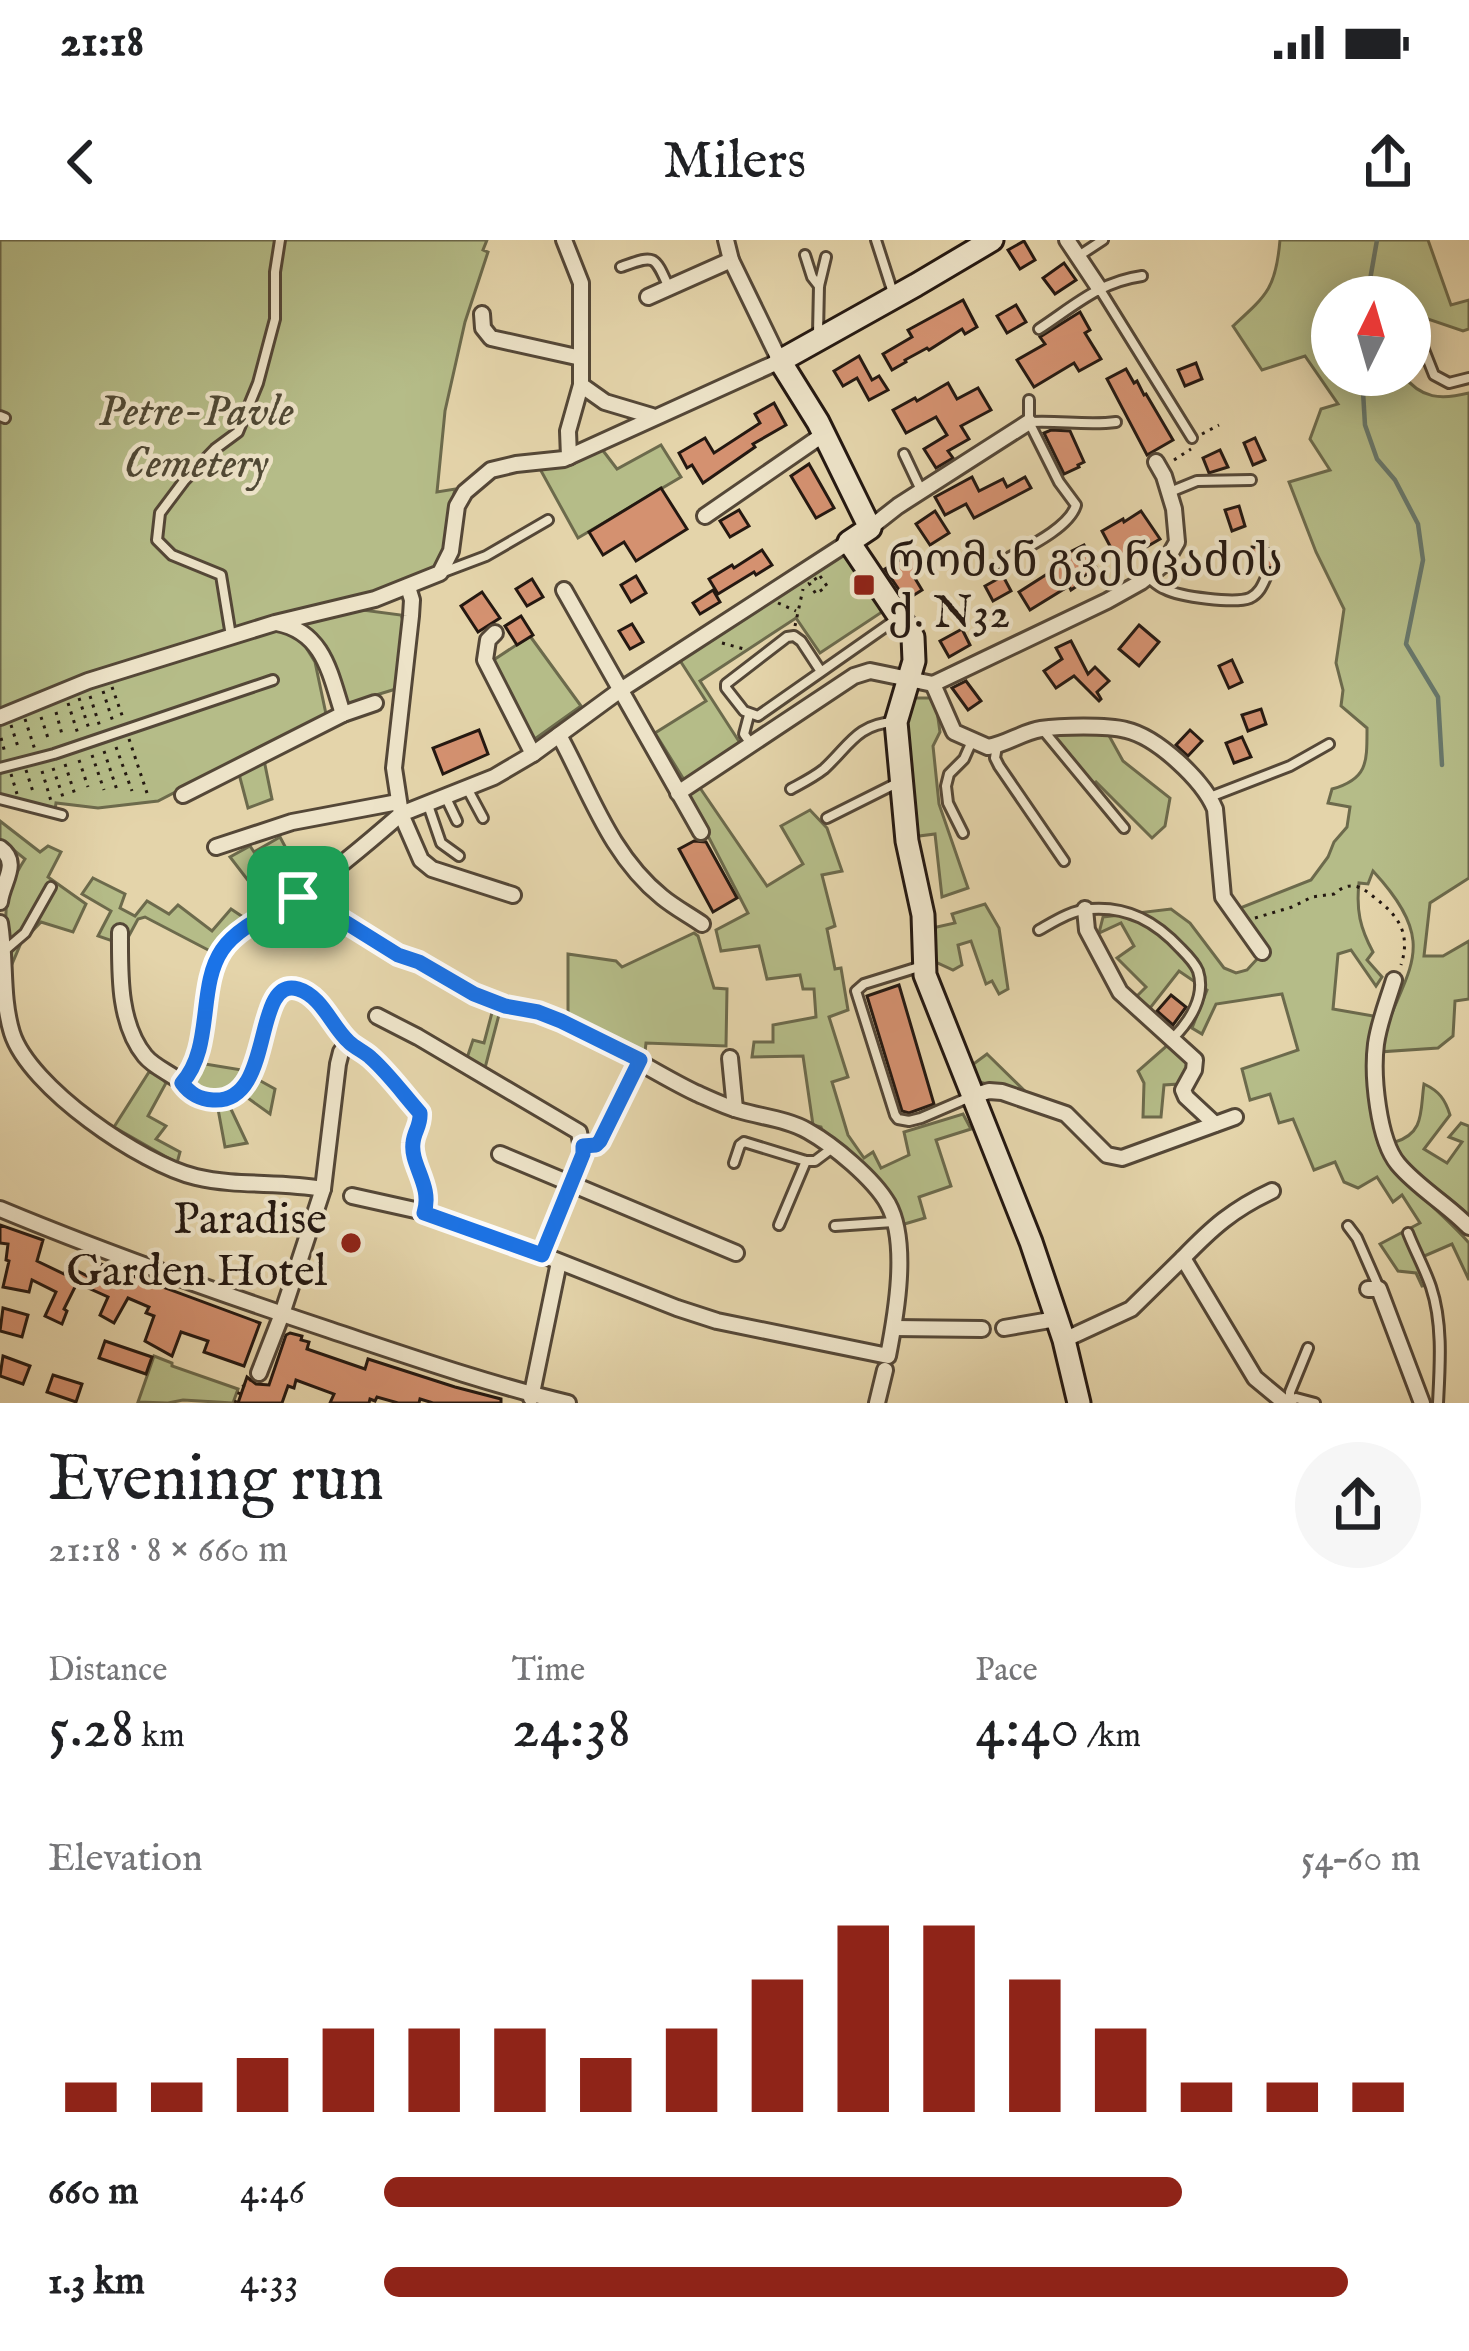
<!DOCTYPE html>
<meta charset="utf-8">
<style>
:root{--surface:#fff;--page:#f6f6f6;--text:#202124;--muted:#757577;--accent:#8f2418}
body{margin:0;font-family:"IM FELL English","Noto Serif Georgian",serif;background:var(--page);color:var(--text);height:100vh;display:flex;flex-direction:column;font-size:45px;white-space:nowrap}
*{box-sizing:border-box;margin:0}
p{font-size:39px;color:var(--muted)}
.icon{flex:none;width:66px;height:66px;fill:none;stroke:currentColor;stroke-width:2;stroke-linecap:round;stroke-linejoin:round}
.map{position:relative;height:1163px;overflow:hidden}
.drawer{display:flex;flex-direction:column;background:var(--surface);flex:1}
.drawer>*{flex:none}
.needle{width:78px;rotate:5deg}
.controls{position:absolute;left:1311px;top:36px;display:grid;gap:24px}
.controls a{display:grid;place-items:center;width:120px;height:120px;border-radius:50%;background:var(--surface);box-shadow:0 6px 30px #0003;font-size:60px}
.pin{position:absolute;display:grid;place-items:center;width:102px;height:102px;color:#fff;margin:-51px;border-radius:24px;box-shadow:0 6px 18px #0006}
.round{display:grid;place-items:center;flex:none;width:126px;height:126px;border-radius:63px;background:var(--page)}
.summary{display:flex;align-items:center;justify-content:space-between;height:204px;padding:0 48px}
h1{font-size:66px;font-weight:600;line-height:90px}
.figures{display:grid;grid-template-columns:repeat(3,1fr);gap:18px;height:204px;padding:12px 48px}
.figures div{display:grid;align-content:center}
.figures b{font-size:60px;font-weight:600}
.figures small{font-size:33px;font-weight:400}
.figures p{font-size:33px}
.chart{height:336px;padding:24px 48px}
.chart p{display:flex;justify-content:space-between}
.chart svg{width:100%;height:216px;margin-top:12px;stroke:var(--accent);stroke-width:6}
ul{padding:0 48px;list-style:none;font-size:39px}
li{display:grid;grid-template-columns:192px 144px 1fr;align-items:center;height:90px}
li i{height:30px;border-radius:15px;background:var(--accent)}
.status{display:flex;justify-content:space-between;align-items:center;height:84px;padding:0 60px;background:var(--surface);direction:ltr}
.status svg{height:33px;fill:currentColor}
header{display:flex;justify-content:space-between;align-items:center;height:156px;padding:0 48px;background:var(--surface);font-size:54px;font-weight:600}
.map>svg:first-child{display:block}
</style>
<div class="status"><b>21:18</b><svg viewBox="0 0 49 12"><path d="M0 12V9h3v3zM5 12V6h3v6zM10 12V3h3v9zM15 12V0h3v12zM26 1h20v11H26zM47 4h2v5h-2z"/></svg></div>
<header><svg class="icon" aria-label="back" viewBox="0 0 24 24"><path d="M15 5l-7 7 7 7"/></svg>Milers<svg class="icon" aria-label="share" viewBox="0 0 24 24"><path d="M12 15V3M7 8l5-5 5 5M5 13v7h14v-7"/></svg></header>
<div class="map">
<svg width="1469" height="1163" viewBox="0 0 1469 1163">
<rect width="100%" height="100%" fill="#e4d4aa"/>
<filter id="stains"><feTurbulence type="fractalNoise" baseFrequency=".00167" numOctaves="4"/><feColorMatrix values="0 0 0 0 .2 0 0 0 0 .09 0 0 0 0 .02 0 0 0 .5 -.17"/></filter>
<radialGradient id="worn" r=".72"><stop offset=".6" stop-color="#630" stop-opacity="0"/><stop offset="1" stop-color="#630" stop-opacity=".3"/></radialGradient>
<g fill="#b5bc88" stroke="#6c6a4c" stroke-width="3">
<path d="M0,0H487L483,10L488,12L465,82L445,171L437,252L455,249L446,289L445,316L432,330L375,354L0,470Z"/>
<path d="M1280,0H1428L1451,65L1469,60V89L1463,91L1410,73V57H1332V135H1403C1421,159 1441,160 1469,153V638L1430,663L1424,716H1443L1469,701V759L1455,761L1453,796L1438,808L1378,812C1402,729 1446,710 1373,631L1368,644L1359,643C1356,670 1360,688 1373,712L1367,720L1382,737L1376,746L1351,710L1338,714L1333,769L1379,777C1376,818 1361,890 1389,923C1413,952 1445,975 1469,1003V1040L1452,1004L1422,1017L1426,1045L1422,1046L1416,1033L1398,1031L1380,1004L1420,983L1402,955L1393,962L1377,937L1358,948L1344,942L1335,922L1314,930L1293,879L1279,883L1270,854L1250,860L1242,829L1298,810L1282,754L1216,764L1202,794L1192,788L1207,750L1179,731L1147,772L1135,758L1146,747L1117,718L1134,706L1121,683L1099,693L1103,677L1171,669L1190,683L1224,728L1236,733L1247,730L1258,718L1235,670L1311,640L1328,617L1334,602L1347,587L1350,567L1328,563L1332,549C1368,539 1367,522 1367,488L1341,466L1343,450L1336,423L1344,369L1316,312L1289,242L1330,230L1310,199L1321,169L1338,164L1305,116L1262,130L1233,86C1267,55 1276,48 1280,0Z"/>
<path d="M661,205L681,237L578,298L540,229L573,224L601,208L617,229Z"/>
<path d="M842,314H847L888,368L820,413L796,378L700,441L742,506L686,543L655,493L706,461L679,419Z"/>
<path d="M355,369L401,375L404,383L399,448L347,464C336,434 329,403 303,383Z"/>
<path d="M278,390L297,393L315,422L326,474L158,561L98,568L56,563L55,570L0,556V484L19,473L158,425Z"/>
<path d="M530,396L581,466L532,501L492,421Z"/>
<path d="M912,458H930L937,471L940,492L933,506L939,564L968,648L942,657L935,594L911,597L904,536L906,466Z"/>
<path d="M1048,492H1107L1123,521L1170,558L1165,586L1152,598L1096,542L1092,545Z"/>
<path d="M264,520L272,559L248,568L239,534Z"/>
<path d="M698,545L767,646L803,624L781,586L810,570L827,588L842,631L822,635L835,686L827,689L835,729L841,728L848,770L829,777L848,837L832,842L848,895L864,918L873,912L881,928L909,915L904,892L963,874L971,889L936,900L951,946L919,957L925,978L901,985C894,948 852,923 825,899L821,887L813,885L803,816L752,817L754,802H773V785L816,777L814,749H803L800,735L767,739L759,706L721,711L716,690L748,673L707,594L709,590L687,553Z"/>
<path d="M0,581L40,612L48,606L61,612L48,637L86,664L73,692L41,682L21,703L12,724C4,681 0,657 25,619L0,599Z"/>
<path d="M280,597L306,646L270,669L230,617L250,606L254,612Z"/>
<path d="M93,638L125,654L120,668L135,676L147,661L169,674L178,665L212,691L231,669L249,681L214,713L145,677L138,679L124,705L98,696L111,671L82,654Z"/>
<path d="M985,664L999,688L1008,749L999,754L992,741L986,744L971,701L958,705L962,725L953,730L927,718L928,689L955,683L952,674Z"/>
<path d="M694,693L698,696L714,748L727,749L726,806L646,803L645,812L625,811L568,781V714L616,721L622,727Z"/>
<path d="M494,765L501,767L485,828L467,818L473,800L484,803Z"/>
<path d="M1170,803L1192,822L1179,844L1164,845L1161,877H1143L1144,843L1138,831Z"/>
<path d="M987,814L1030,856L976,841L964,831Z"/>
<path d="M199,823L248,831L232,853C218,854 201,856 191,845Z"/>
<path d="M149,832L159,835L166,843L148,876L166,886L156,899L180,912L177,923L114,887Z"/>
<path d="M257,839L275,849L270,874L245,856Z"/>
<path d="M1424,844C1439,851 1445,859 1450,875L1424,909L1447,923L1462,902L1449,897L1461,883L1469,886V976C1448,953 1403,931 1395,902C1425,893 1420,871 1424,844Z"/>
<path d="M229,865L247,903L225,907L218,869Z"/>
<path d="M154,1116L172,1123V1126L238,1149L233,1163L183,1160L168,1163L138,1162Z"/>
</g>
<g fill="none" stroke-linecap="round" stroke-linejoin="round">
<g stroke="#68786c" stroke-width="4.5">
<path d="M1367,57L1377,0"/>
<path d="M1362,135L1365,185L1377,219L1395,240L1418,284L1423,320L1406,404L1438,457L1442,525"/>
</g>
</g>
<g fill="#d49170" stroke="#241811" stroke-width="3">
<path d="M1024,1L1035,20L1020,29L1008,10Z"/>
<path d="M1064,23L1076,40L1055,54L1043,38Z"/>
<path d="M963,60L977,87L965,94L962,89L929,110L927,108L905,120L906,122L892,130L883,114L912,97L908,90Z"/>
<path d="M1016,65L1026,82L1007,93L997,76Z"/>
<path d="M1080,72L1090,90L1085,93L1101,119L1079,131L1074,123L1034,147L1017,120L1045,104L1040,97Z"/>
<path d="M859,116L872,140L879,136L888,150L869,160L857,138L843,146L834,131Z"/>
<path d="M1196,123L1202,139L1185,146L1178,130Z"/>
<path d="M1126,129L1134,143L1137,141L1144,155L1146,154L1173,200L1147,215L1107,139Z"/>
<path d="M948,143L957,159L978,148L991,170L961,186L969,199L948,211L953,218L936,228L924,209L947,195L936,177L906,193L893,170L915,158L917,161Z"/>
<path d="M774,163L786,185L753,204L755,207L703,243L692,225L687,228L679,213L705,198L714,213L760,183L755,174Z"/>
<path d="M1051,190L1070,191L1084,222L1078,225L1079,227L1064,234L1044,193Z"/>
<path d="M1255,198L1265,220L1253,225L1244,203Z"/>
<path d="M1220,210L1228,227L1209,233L1203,218Z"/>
<path d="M809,224L834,268L816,278L791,236Z"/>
<path d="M972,237L979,251L1003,239L1007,247L1025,237L1031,248L974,278L966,264L945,275L935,257Z"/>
<path d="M661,248L687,289L636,321L624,302L603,315L589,292Z"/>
<path d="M1239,266L1245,286L1232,291L1225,270Z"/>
<path d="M739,270L749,286L730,297L720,281Z"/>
<path d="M935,271L949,293L930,305L916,284Z"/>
<path d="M1141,271L1160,299L1119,323L1102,291L1123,279L1124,282Z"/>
<path d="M1084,305L1097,329L1080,338L1083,342L1071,350L1069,346L1030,370L1019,352L1069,320L1066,314Z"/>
<path d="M1252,307L1276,309L1275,328L1250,326Z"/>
<path d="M918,309L929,326L913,335L922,350L906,360L885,329Z"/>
<path d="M762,310L772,325L756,335L754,332L718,354L709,339L732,325L734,328Z"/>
<path d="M636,336L646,353L631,362L621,345Z"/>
<path d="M1003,336L1011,351L993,361L985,346Z"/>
<path d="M532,339L543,357L527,366L516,349Z"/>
<path d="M713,350L720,362L700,374L693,363Z"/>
<path d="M482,352L500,378L478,392L461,366Z"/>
<path d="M521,376L533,395L517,405L505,386Z"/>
<path d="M632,384L643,402L630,409L619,391Z"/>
<path d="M1139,385L1159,402L1139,426L1119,409Z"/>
<path d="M962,389L970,405L949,417L940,401Z"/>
<path d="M1071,401L1088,434L1095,427L1109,441L1097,452L1101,459L1099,461L1074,436L1056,448L1044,431L1062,419L1056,408Z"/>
<path d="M1232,420L1242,442L1229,448L1219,426Z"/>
<path d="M966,441L981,461L968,470L952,448Z"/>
<path d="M1261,469L1266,484L1248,491L1242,475Z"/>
<path d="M479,490L488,514L443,534L433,508Z"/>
<path d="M1190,490L1202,501L1188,516L1176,505Z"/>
<path d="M1242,497L1251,517L1234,523L1226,503Z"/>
<path d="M694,601L706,602L737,658L713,672L679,609Z"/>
<path d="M899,745L934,864L909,873L902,871L867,756Z"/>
<path d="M1171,755L1186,767L1173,785L1157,771Z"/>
<path d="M0,985L43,1000L37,1021L64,1034L68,1026L91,1038L98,1023L260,1083L244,1126L204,1112L208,1101L181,1092L172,1116L145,1101L154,1076L146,1073L149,1067L128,1058L114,1083L100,1075L108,1057L77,1043L64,1069L67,1071L62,1084L45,1076L56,1052L32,1040L29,1052L3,1047L9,1021L6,1020L8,1004L0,1003Z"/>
<path d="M3,1068L28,1075L22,1097L0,1091Z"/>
<path d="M290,1093L302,1096L301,1100L309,1102L307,1109L365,1129L368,1119L455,1147L501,1159V1163H433L420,1159L419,1163H398L377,1157L375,1161L370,1159L369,1163H330L334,1154L296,1140L294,1148L288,1146L282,1163H238L247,1137L256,1144L269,1145L286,1095Z"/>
<path d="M105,1101L152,1117L146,1134L99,1118Z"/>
<path d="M3,1116L30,1126L23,1144L0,1136Z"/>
<path d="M53,1135L82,1144L76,1162L47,1152Z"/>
</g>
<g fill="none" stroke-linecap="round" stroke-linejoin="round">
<g stroke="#544737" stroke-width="14">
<g id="lane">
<path d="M876,0L894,56"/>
<path d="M805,15L812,37L819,46"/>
<path d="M1080,15L1103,0"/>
<path d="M621,27C655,15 654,14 669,48"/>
<path d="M1099,48L1192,198"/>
<path d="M1415,87L1434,135L1449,143L1469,138"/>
<path d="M1039,89C1074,66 1099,42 1142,36"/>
<path d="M818,93L819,46L826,17"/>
<path d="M0,176L5,178"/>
<path d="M1030,182C1059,180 1087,186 1116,182"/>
<path d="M904,214L921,250"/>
<path d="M1170,252L1197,241L1251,240"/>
<path d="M994,326C1017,312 1069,290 1076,265L1059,242L1029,182V160"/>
<path d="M441,333L486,316L548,280"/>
<path d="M1149,338C1154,342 1159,347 1165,349C1180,357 1235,364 1250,358C1260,353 1263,344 1267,335"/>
<path d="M231,396L221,335L172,315L157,300L160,273L184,241L215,209L238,192L258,143L275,79V32L280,0"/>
<path d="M820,430L801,401L794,396L787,397L726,444V448L744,471L758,476L898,378"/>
<path d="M749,475L744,494L751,504"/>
<path d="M1043,490L1124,588"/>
<path d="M997,506L995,518L999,526L1064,621"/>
<path d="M0,528L54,514L273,440"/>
<path d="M791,549C802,543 814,537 824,529C849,506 857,484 894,482"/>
<path d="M468,550L483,578"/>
<path d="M1210,557L1290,526L1329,504"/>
<path d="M446,558L457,581"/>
<path d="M0,559L62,575"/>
<path d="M428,565L441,603L459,616"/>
<path d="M827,578L899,542"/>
<path d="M963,593L948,563L946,546L949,534L964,519L972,501"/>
<path d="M1039,690C1055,681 1072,670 1090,669C1128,666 1156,682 1181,709C1187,715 1195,723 1198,731C1206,756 1190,781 1173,798"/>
<path d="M4,711L25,693L51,647"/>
<path d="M922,726L864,744L856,751L895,875L898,879L909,881L921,878L970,857"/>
<path d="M734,923L740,905L744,902L806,921H815L831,909"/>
<path d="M779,985L806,921"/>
<path d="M835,986L893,982"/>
<path d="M1348,986L1357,998L1379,1048"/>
<path d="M1408,993C1415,1011 1425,1029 1431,1047C1443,1083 1440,1125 1438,1163"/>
<path d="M1290,1161V1152L1308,1108"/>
<path d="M1289,1163L1296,1158L1315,1163"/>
</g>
</g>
<g stroke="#544737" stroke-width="20">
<g id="street">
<path d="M564,0L581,43V145L568,191L569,217"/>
<path d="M1067,0L1099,48"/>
<path d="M648,57L731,20"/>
<path d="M482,74L483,88L491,98L581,118"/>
<path d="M581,145L605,162L652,176"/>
<path d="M705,276L824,194"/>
<path d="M870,288L898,266L1029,182"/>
<path d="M564,350L701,592"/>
<path d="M277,383C324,392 330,434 343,474"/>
<path d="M495,393L488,400L485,420L533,514"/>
<path d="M933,444L954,492L988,507C1007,504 1022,492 1041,489C1060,486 1107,485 1126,490C1157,497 1203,540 1215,569L1223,657L1262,712"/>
<path d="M0,477L88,441L275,383L375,359L440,333L451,311L457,266L465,252L491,230L516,224L564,219L780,121L731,20L726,0"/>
<path d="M559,495C590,552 610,615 662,657C674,667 689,675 702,684"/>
<path d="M678,553L854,436L870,431L933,444L1107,361L1141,342L1165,323L1177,302L1174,269L1164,236L1156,222"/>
<path d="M183,555L343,474L375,463"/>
<path d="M216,607L292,582L398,562"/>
<path d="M0,608C21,623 2,642 0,662"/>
<path d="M513,655L432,629L421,620L401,574L494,537L533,514L619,451L849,302"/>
<path d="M298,657C332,671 361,693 393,711C401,716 409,718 418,722C437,730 454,744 473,753C496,765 519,766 543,774C597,793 644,828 696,853C710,859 724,866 738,870C761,877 787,879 808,891C833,905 874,939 888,964C909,1002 896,1075 888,1116L717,1081L677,1068L520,1006L424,972L352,956"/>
<path d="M1085,669L1087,690L1120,752L1195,820L1194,830L1183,850L1186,857L1215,884"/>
<path d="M0,683C6,720 1,757 12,793C29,847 141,924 196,937C238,947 281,941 323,949"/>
<path d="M120,692C120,732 118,783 145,816C155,828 171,833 182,843C197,858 219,869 238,853C265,833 258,756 289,749C310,744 337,787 348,802L341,812L338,824L323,949L282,1074L259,1133"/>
<path d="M1394,740C1388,760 1379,782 1376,804C1372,835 1378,900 1398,924C1418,948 1447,964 1469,987"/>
<path d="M377,776L418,797L579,892L583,914L542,1015"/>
<path d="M348,802L370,816L420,873C421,885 414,891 413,902C410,926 433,947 424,972"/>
<path d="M730,818L735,869"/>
<path d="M182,843C213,806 197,747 222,710C239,685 275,673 299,656C335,631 369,602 401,574L394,528L411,376L412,360L408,347"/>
<path d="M972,856L989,851L1002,852L1066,874L1107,915L1122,918L1235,877"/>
<path d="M500,914L736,1013"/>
<path d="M0,969C108,1014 219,1053 330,1090C408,1116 488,1144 568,1163"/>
<path d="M1183,1018C1212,988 1233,969 1272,951"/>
<path d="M1368,1049H1379L1422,1163"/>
<path d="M894,1088L982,1089"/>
<path d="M1004,1088L1056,1079"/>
<path d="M1064,1100L1131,1069L1183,1018L1255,1138L1285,1163"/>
<path d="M531,1158L559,1022"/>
<path d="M877,1163L885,1130"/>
</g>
</g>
<g stroke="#241811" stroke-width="27">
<path id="secondary" d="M992,0L916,45L780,121L818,182L870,288L849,302L913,397L914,421L896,482L907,601L923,675L925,735L1031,1002L1064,1100L1079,1163"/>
</g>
<g stroke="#241811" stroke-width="3" stroke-dasharray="3 6" stroke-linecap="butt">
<path d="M1202,194L1219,185"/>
<path d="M1174,220L1191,209"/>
<path d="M820,336L827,346L816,354L809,343Z"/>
<path d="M778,363L796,371"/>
<path d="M795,386L803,349"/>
<path d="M722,403L748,410"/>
<path d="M112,447L123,478"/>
<path d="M103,451L113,482"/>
<path d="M90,456L100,487"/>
<path d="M79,458L89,489"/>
<path d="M68,463L78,494"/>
<path d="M56,472L63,498"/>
<path d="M41,477L49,501"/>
<path d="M25,479L35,510"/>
<path d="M11,485L19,510"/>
<path d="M1,498L5,513"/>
<path d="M129,499L147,553"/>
<path d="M116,507L132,551"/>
<path d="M104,511L118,553"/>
<path d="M92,515L104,550"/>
<path d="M79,520L88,547"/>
<path d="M65,524L76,558"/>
<path d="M53,528L64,560"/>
<path d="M26,530L34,555"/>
<path d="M42,531L51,561"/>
<path d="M11,534L17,554"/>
<path d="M1255,678L1292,667L1312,657L1334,654C1350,640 1361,646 1375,658C1399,676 1411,694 1401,725"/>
<path d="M597,904L633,833"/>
<path d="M235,1163L241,1148L250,1140"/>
</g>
<use href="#lane" stroke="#ede3c8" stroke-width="8"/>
<use href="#street" stroke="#ede3c8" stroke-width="14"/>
<use href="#secondary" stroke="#ede3c8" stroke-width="21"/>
</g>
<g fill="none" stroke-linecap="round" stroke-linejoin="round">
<g stroke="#fff" stroke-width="24">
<path id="route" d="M298,657L321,667L398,715L419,722L474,754L505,766L538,772L561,781L640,820L600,901L596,905L583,906V914L542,1015L424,973C433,946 410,925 413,903C414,891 421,886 420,873C404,855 389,834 371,818C365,812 355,808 349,802C332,787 322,756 298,749C251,736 276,864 213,860C199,859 190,854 182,843C214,807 197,747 222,710C238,686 274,672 298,657Z"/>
</g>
<use href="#route" stroke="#1a73e8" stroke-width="15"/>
</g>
<g fill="#8f2418" stroke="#ede3c8" stroke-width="4.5">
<rect x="852" y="333" width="24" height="24" rx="6"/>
<circle cx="351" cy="1003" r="12"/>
</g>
<g text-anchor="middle" stroke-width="9" stroke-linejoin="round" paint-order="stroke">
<g font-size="45" font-style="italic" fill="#504935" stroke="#ede3c8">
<text x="196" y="185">Petre-Pavle<tspan x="196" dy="52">Cemetery</tspan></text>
</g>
<g font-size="45" fill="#241811" stroke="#ede3c8" text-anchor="start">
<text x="888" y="335">რომან გვენცაძის<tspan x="888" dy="52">ქ. N32</tspan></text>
<text x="327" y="993" text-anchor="end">Paradise<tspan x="327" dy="52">Garden Hotel</tspan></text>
</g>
</g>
<rect width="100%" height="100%" filter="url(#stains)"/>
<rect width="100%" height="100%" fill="url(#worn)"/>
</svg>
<div class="controls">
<a><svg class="needle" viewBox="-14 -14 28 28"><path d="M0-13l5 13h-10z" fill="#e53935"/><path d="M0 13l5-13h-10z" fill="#757577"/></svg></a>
</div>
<div class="pin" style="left:298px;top:657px;background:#1e9e55"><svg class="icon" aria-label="arrive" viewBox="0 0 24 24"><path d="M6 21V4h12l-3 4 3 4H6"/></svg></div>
</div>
<section class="drawer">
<div class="summary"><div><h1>Evening run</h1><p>21:18 · 8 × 660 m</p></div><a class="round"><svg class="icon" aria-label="share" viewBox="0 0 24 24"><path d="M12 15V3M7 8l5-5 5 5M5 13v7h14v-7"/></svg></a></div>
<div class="figures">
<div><p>Distance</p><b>5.28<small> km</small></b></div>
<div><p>Time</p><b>24:38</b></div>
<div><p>Pace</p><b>4:40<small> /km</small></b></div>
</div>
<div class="chart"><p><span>Elevation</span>54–60 m</p>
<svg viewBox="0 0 160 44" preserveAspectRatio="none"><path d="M5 44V38M15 44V38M25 44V33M35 44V27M45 44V27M55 44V27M65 44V33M75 44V27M85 44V17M95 44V6M105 44V6M115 44V17M125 44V27M135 44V38M145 44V38M155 44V38"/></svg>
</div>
<ul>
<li><b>660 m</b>4:46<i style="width:77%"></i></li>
<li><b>1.3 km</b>4:33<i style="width:93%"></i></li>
</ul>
</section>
